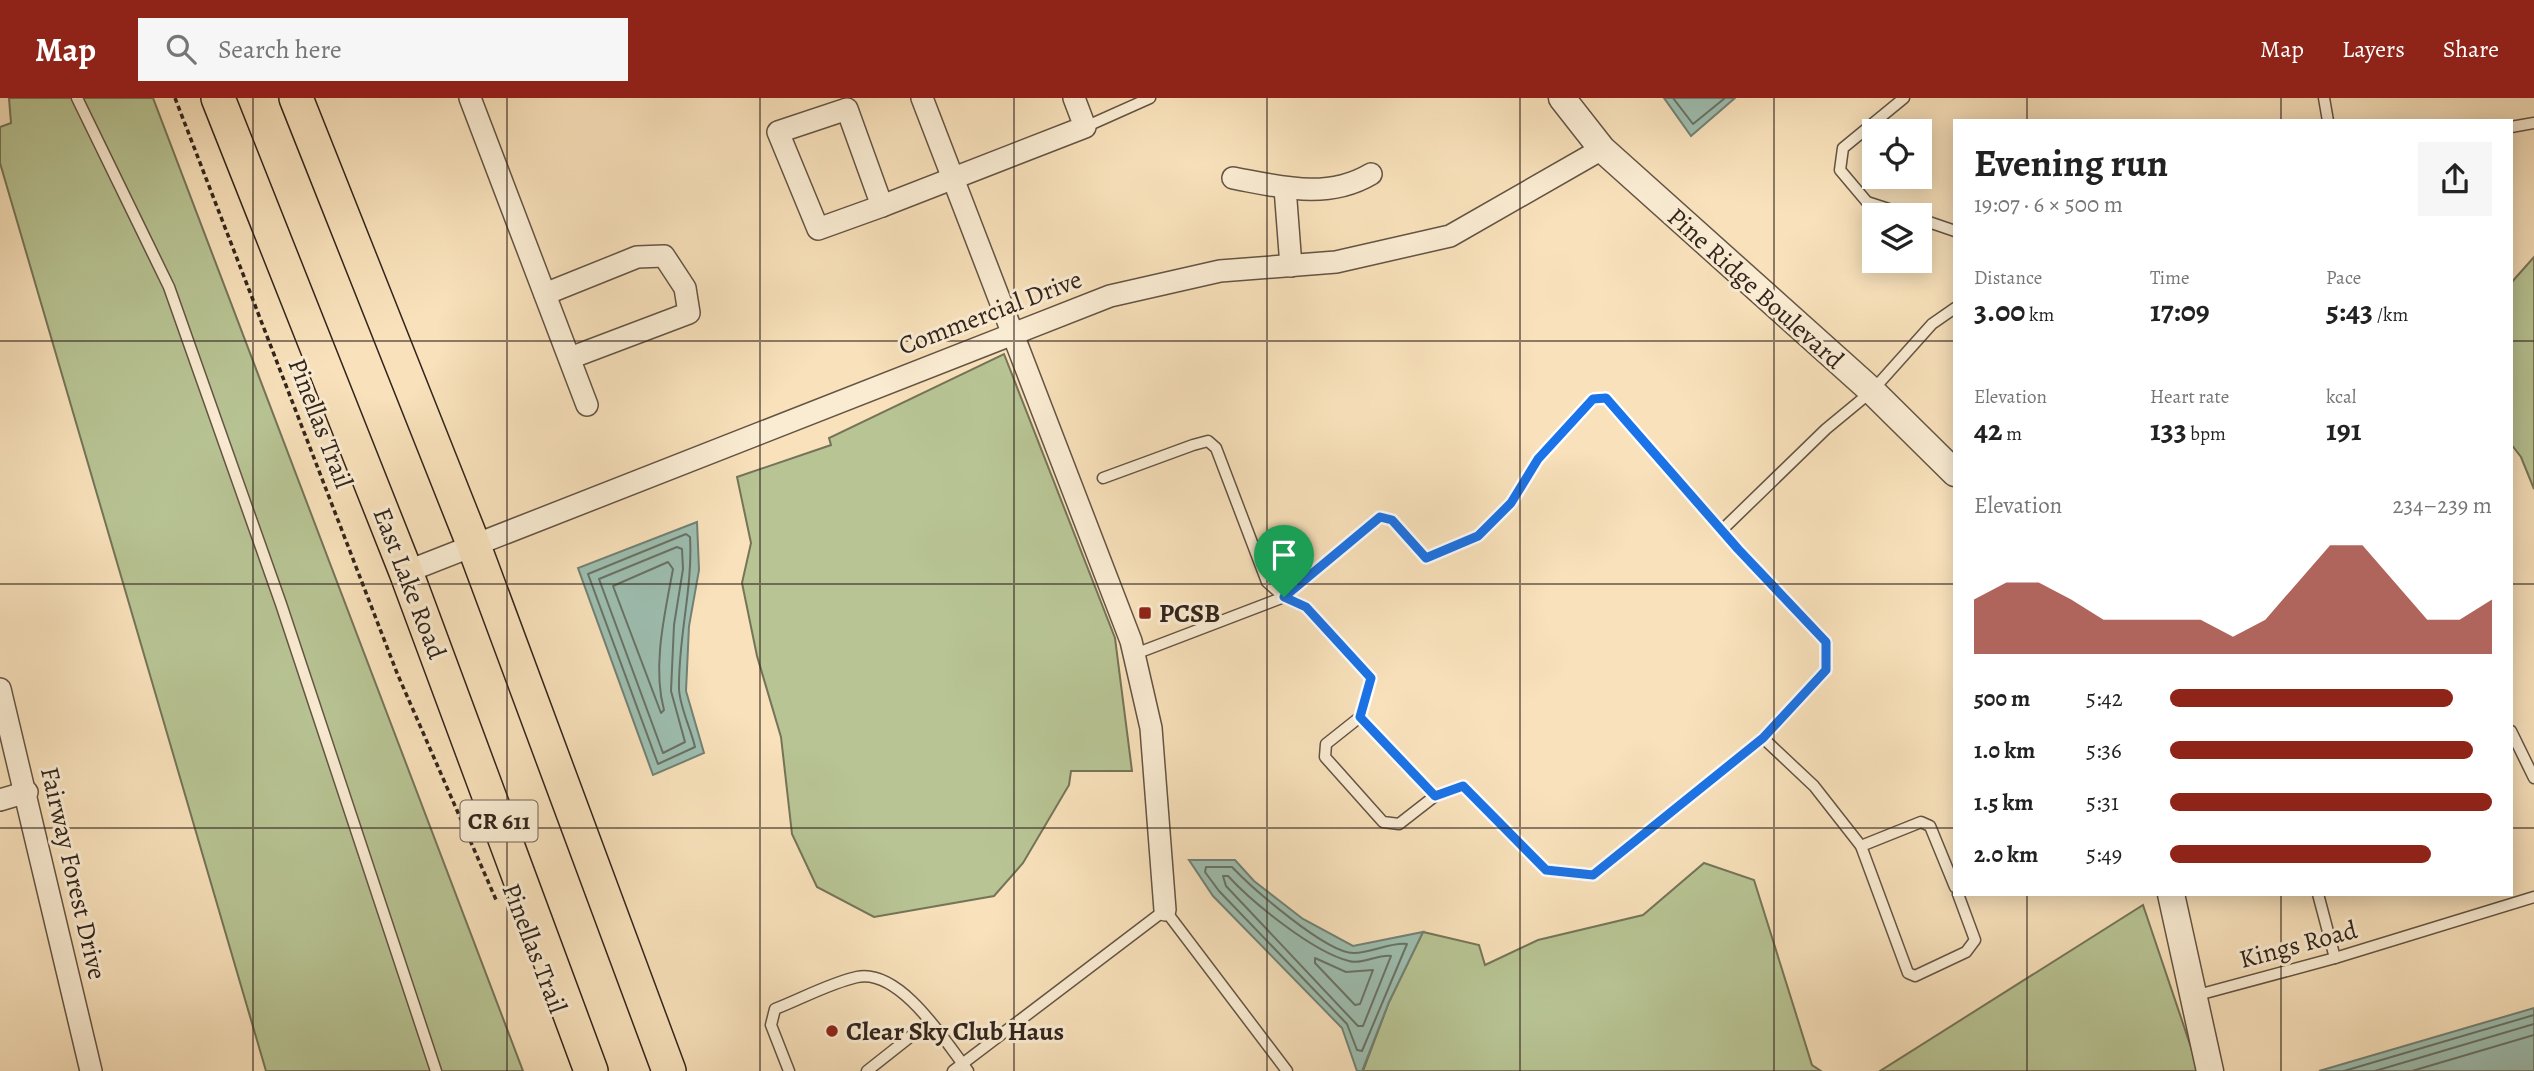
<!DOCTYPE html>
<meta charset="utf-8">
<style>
:root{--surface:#fff;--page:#f6f6f6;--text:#222;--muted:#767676;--accent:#8f2418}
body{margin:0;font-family:Alegreya,serif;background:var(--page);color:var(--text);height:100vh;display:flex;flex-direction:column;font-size:26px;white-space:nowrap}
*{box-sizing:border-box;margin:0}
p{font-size:23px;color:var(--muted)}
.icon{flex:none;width:38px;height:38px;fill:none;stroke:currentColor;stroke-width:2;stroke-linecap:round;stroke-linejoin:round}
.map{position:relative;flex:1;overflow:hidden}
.panel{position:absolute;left:1953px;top:21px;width:560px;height:777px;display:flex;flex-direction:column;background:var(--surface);border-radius:0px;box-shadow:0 4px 18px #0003}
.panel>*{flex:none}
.controls{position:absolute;left:1862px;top:21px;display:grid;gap:14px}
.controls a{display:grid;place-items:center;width:70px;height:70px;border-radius:0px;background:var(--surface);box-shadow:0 4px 18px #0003;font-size:35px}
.pin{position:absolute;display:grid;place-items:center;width:60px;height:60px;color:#fff;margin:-72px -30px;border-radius:50% 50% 50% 0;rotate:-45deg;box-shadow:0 0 7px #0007}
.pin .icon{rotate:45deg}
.round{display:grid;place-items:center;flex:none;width:74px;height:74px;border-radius:0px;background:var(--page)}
.headline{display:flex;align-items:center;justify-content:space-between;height:119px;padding:0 21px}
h1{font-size:38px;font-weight:700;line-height:52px}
.figures{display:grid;grid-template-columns:repeat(3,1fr);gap:10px;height:119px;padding:7px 21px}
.figures div{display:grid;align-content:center}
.figures b{font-size:30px;font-weight:700}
.figures small{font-size:19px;font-weight:400}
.figures p{font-size:19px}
.chart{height:196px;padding:14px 21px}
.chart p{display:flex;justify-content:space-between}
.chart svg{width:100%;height:126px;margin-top:7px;fill:var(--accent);opacity:.7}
ul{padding:0 21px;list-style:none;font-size:23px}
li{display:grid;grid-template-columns:112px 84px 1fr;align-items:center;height:52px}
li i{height:18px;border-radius:9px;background:var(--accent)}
header{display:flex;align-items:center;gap:42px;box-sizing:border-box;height:98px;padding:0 35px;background:var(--accent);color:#fff}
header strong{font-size:33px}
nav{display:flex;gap:38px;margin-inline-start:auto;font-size:24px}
.search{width:490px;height:63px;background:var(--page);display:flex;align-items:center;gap:18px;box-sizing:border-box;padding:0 24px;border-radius:0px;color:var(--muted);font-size:26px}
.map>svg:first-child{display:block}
</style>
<header>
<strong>Map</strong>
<div class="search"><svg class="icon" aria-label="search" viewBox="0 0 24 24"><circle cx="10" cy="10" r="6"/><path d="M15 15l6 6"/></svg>Search here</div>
<nav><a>Map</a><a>Layers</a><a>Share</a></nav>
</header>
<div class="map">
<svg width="2534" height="973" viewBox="0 0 2534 973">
<rect width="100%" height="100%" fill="#f8e1bb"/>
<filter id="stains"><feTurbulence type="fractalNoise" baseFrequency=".00286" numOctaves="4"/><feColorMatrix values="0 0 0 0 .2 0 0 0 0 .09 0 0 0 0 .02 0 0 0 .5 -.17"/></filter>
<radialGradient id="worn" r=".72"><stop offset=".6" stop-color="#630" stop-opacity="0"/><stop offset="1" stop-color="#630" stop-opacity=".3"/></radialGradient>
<g fill="#b8c494" stroke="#757458" stroke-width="2">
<path d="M9,0H153L523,973H266L0,65V29L11,25Z"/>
<path d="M2534,159V391L2521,359L2511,346V185Z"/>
<path d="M1004,256L1115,540L1132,673H1071L1069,687L1023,765L994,798L874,819L817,789L792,736L781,639L757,558L742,485L751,445L737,379L831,347L829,340Z"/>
<path d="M1704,765L1754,782L1812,967L1821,973H1363L1389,904L1423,834L1479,847L1485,867L1538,842L1643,817Z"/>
<path d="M2143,807L2199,973H1880Z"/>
</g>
<g fill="#9dbeb0" stroke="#728175" stroke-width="2">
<path d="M1664,0H1735L1691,38Z"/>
<path d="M697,424L699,472L689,528L686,593L704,655L653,677L578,470Z"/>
<path d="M1189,762H1235L1254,783L1303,821L1353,848L1423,834L1389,904L1362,973H1357L1342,930L1213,798Z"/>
<path d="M2534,910V973H2319Z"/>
</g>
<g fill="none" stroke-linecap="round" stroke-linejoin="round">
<g stroke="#687266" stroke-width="2">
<path d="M1673,0L1693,26L1725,0"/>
<path d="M686,436L690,439C693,490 678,540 679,591C680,610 691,631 695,649L658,666L588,476Z"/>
<path d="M677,449L682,451L683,471L674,527L671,593L685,644L663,655L599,481Z"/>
<path d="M668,464L673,471C665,515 652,568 664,612L661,615L613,488Z"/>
<path d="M1206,769H1232C1251,789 1327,856 1354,855C1372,855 1390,844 1407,846L1362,953L1357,952L1347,926L1219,793L1205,774Z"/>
<path d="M1223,778H1228C1253,805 1313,854 1349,863C1362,867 1378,856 1391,858L1363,928H1358L1226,788Z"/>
<path d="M1315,860L1346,874L1373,872L1360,906L1355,907L1315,865Z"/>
<path d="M2344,973L2534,917"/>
<path d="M2375,973L2534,926"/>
<path d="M2412,973L2534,937"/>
</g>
<g stroke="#645444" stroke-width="13">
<g id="service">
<path d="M77,0L169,189L281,506L436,973"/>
<path d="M1904,0L1843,50L1840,72L1867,104L1907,117"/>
<path d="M2324,0L2328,23"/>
<path d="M1085,29L1150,0"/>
<path d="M2511,29L2534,25"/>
<path d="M1920,121L1955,133"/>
<path d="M1103,380L1193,347L1208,343L1216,350L1267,484L1284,499L1306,509L1371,580L1360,619L1435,698L1463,688L1546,772L1593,777L1763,640"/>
<path d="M1723,431L1826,331L1872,293L1932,226L1955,210"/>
<path d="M1135,556L1284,499L1380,419L1392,422L1426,460L1478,438L1511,405L1538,361L1593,301L1606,300L1738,451L1826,544V572L1763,640L1814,688L1861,748L1908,875L1915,878L1966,854L1975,842L1958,796"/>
<path d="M1360,619L1326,646L1325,659L1383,724L1399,726L1435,698"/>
<path d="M2511,633L2534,680"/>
<path d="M1861,748L1921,724L1930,728L1955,789"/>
<path d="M2318,796L2335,860"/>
<path d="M2194,898L2335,860L2534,799"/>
<path d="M789,973L771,927L775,911C801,901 830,885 857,879C900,870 945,943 968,973"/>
<path d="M867,973L929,924"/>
<path d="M953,973L1165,812L1287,973"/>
</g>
</g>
<g stroke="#645444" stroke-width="24">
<g id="minor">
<path d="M470,0L587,307"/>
<path d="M922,0L1131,543L1151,630L1165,812"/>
<path d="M847,11L882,108L818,131L778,34Z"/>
<path d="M1233,80C1281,89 1327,102 1371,76"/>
<path d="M1285,90L1291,168"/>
<path d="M882,108L1085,29L1074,0"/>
<path d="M545,196L637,159L664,158L685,190L689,215L570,260"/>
<path d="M406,474L1110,198L1220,173L1336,164L1450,138L1602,51"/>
<path d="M0,591L91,973"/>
<path d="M0,702L27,694"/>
</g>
</g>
<g stroke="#645444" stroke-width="29">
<g id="tertiary">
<path d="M1562,0L1602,51L1872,293L1955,375"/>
<path d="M2171,796L2210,973"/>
</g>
</g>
<g stroke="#32251d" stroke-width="36">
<g id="primary">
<path d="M218,0L406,474L591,973"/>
<path d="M296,0L474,448L669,973"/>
</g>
</g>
<path stroke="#32251d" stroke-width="3.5" stroke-dasharray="5 3.5" stroke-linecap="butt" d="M175,0L397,575L497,804"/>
<use href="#service" stroke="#faecd3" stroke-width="10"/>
<use href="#minor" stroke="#faecd3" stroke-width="21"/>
<use href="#tertiary" stroke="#faecd3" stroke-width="26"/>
<use href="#primary" stroke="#f8e1bb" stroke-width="33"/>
</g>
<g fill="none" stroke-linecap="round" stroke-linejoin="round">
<g stroke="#fff" stroke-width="14">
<path id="route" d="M1606,300L1738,451L1826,544V572L1763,640L1593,777L1546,772L1463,688L1435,698L1360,619L1371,580L1306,509L1284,499L1380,419L1392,422L1426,460L1478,438L1511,405L1538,361L1593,301Z"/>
</g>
<use href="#route" stroke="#1a73e8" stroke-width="9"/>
</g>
<path fill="none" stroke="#32251d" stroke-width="2" stroke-opacity="0.55" d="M253,0V973M507,0V973M760,0V973M1014,0V973M1267,0V973M1520,0V973M1774,0V973M2027,0V23M2281,0V23M0,243H1955M2511,243H2534M0,486H1955M2511,486H2534M0,730H1955M2511,730H2534M2027,796V973M2281,796V973"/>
<g fill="#8f2418" stroke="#faecd3" stroke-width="2.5">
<rect x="1138" y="508" width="14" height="14" rx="3.5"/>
<circle cx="832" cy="933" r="7"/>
</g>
<g text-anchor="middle" stroke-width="6" stroke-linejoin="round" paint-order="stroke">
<rect fill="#faecd3" stroke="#6e6154" stroke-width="2" x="460.5" y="702.5" width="77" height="41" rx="5"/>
<g font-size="24" font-weight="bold" fill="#32251d">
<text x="499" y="731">CR 611</text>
</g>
<g font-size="26" fill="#32251d" stroke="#faecd3">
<text transform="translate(1756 190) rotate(42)" y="9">Pine Ridge Boulevard</text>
<text transform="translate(990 214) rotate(-21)" y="9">Commercial Drive</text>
<text transform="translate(321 325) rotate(69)" y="9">Pinellas Trail</text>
<text transform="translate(410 485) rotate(69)" y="9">East Lake Road</text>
<text transform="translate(74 775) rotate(77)" y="9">Fairway Forest Drive</text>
<text transform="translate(2298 846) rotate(-15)" y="9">Kings Road</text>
<text transform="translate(535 850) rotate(69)" y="9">Pinellas Trail</text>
</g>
<g font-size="26" font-weight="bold" fill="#32251d" stroke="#faecd3" text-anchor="start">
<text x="1159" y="524">PCSB</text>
<text x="846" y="942">Clear Sky Club Haus</text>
</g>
</g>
<rect width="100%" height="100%" filter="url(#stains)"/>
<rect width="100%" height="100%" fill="url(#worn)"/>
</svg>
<div class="controls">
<a><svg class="icon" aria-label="locate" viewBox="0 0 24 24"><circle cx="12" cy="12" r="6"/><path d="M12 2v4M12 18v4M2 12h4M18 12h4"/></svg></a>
<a><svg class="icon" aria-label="layers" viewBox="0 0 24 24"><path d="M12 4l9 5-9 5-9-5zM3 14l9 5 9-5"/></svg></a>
</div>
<div class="pin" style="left:1284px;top:499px;background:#1e9e55"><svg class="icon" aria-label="arrive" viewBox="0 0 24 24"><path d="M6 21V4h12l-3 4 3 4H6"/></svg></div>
<section class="panel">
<div class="headline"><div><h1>Evening run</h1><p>19:07 · 6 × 500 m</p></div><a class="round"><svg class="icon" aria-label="share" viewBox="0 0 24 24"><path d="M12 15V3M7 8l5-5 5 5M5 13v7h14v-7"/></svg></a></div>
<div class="figures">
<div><p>Distance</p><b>3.00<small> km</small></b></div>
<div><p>Time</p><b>17:09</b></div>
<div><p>Pace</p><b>5:43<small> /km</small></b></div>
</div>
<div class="figures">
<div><p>Elevation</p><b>42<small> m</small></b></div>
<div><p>Heart rate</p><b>133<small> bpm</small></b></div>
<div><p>kcal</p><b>191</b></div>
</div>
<div class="chart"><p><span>Elevation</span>234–239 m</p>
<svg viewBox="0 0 160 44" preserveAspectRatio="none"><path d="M0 44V25L10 19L20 19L30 25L40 32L50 32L60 32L70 32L80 38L90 32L100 19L110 6L120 6L130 19L140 32L150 32L160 25V44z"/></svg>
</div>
<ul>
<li><b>500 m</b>5:42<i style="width:88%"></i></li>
<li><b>1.0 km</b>5:36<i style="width:94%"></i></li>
<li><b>1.5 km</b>5:31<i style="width:100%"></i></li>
<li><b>2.0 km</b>5:49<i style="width:81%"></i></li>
</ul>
</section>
</div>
